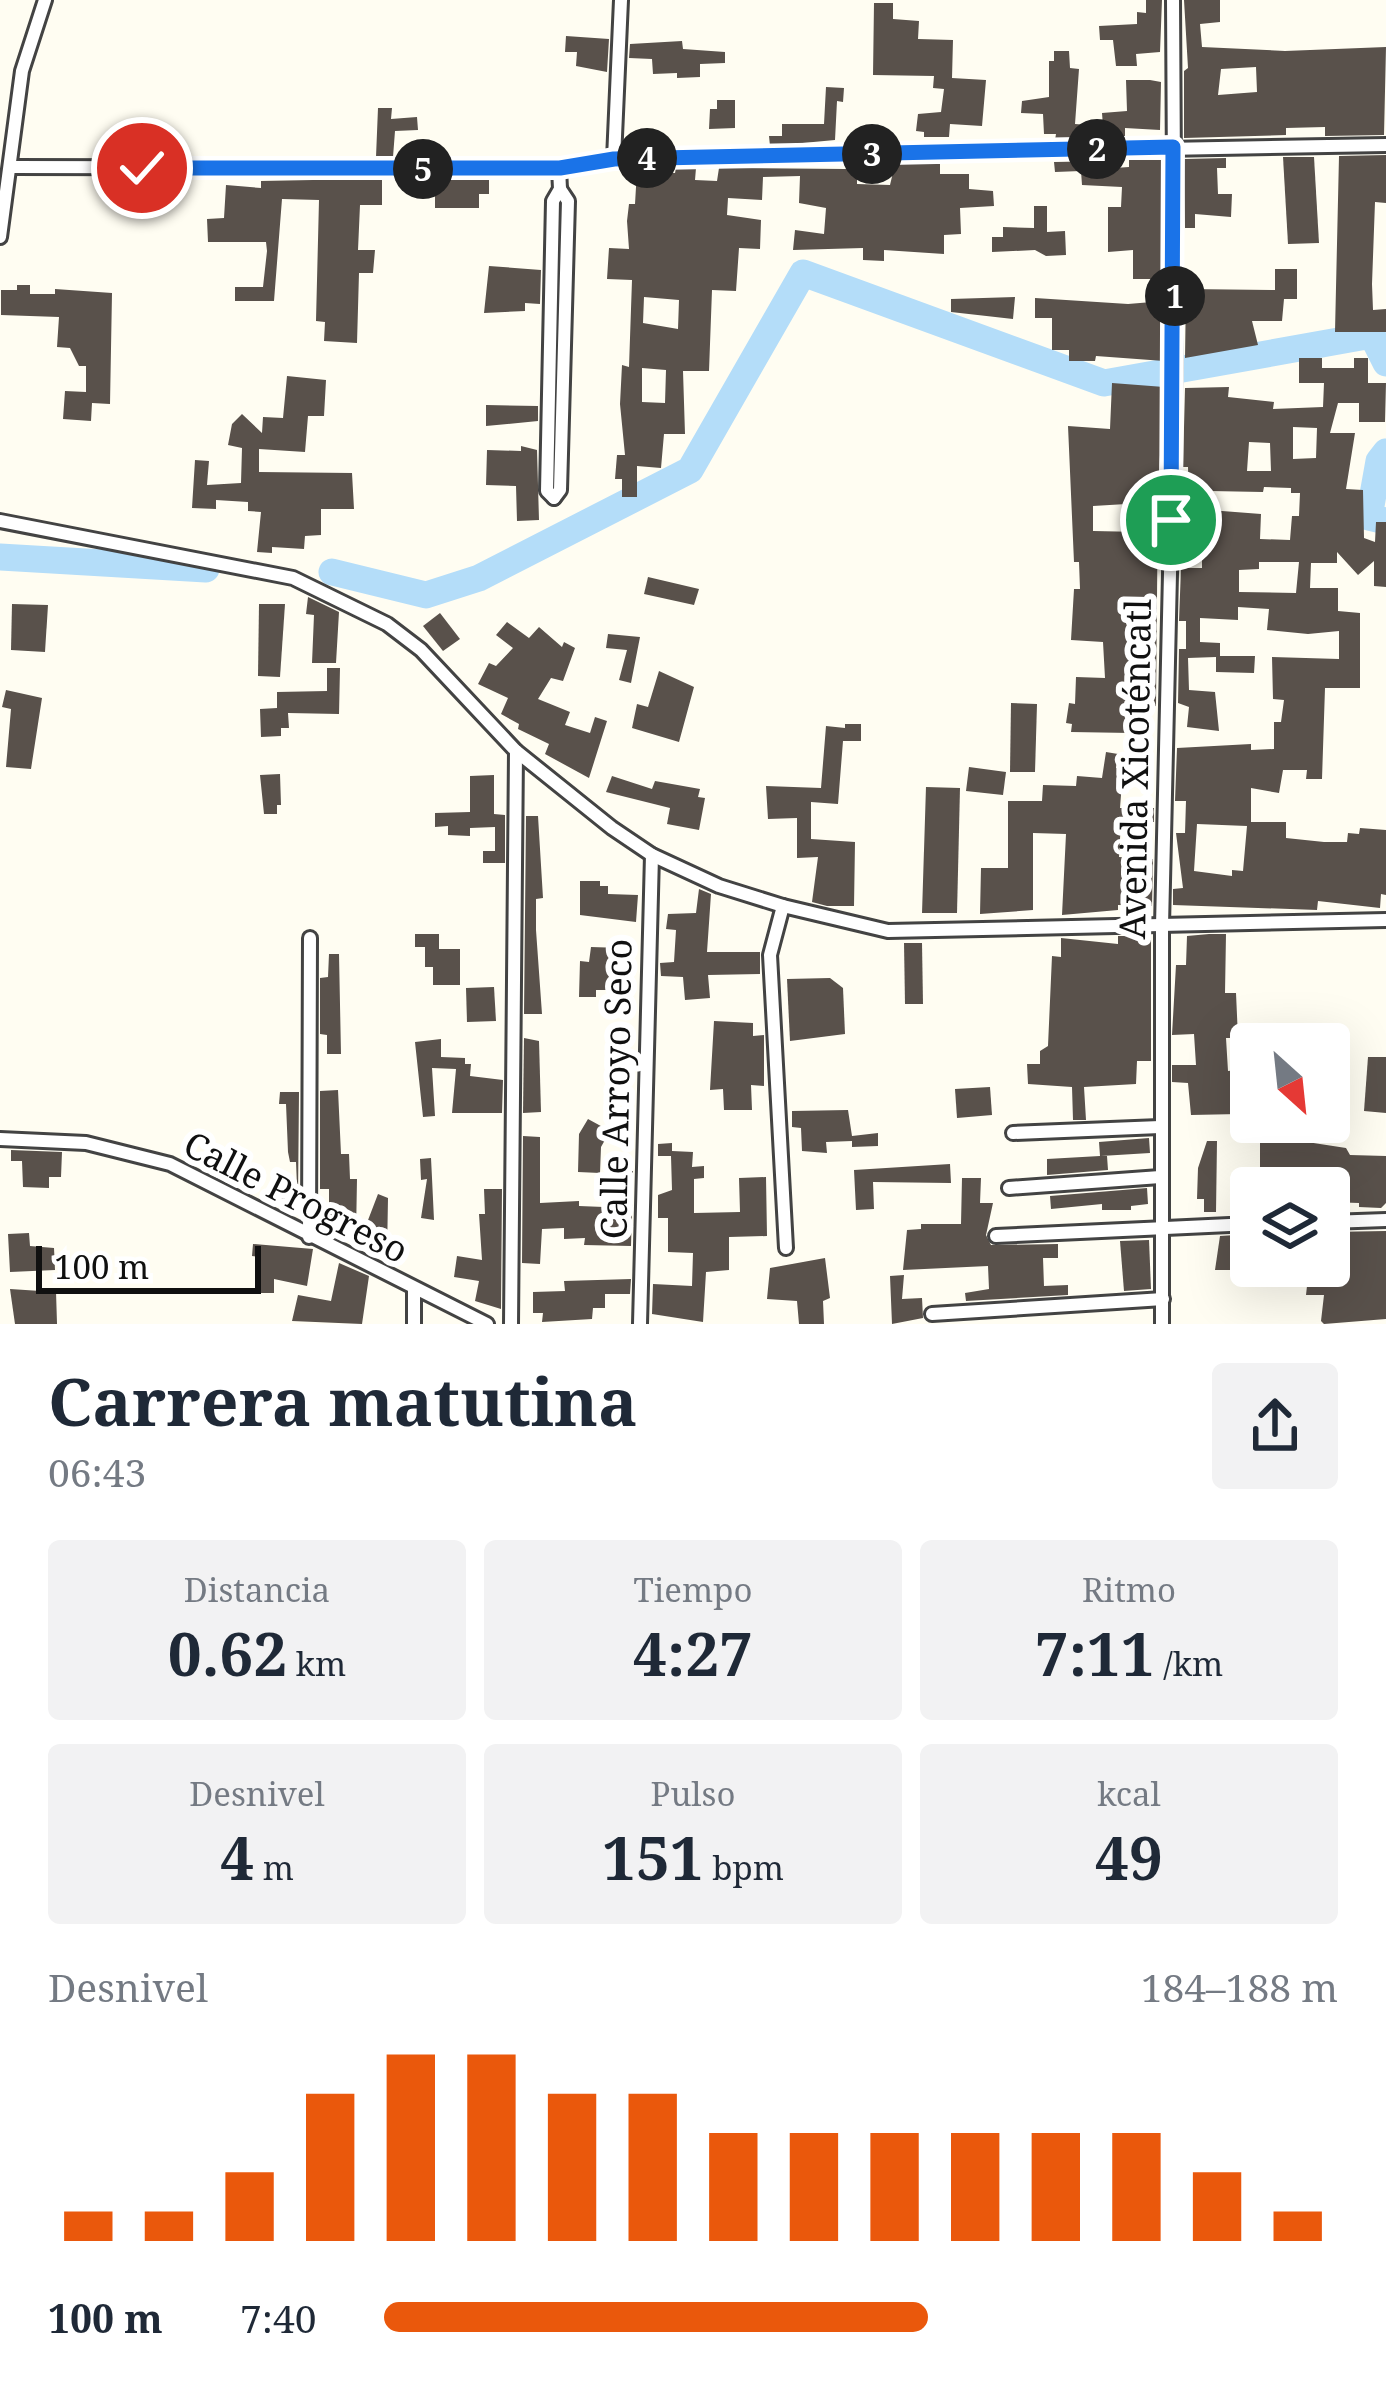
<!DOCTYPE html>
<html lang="es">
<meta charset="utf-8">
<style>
:root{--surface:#fff;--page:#f2f2f3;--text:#1f2937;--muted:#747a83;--accent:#ea580c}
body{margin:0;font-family:"Noto Serif",serif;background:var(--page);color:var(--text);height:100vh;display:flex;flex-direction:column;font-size:45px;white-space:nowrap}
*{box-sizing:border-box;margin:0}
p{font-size:39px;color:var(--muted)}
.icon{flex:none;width:66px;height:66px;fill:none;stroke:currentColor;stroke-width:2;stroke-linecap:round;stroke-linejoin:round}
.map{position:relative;height:1324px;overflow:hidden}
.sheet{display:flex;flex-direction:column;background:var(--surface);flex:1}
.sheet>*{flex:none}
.needle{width:78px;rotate:153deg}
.tools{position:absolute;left:1230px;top:1023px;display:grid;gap:24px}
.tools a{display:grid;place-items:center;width:120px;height:120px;border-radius:12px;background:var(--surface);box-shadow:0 12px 48px #0002;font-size:60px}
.scale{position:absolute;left:36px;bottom:30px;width:225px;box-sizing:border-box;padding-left:12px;border:6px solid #101010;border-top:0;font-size:33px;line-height:42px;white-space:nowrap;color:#101010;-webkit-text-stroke:9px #fff;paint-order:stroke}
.pin{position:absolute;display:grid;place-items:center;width:102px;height:102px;color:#fff;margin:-51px;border:6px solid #fff;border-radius:50%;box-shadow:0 3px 12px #0007}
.km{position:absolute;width:60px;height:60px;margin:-30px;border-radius:50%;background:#222;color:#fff;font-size:33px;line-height:60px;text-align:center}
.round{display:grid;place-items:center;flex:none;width:126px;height:126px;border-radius:12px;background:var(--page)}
.head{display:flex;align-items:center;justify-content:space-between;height:204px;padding:0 48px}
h1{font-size:66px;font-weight:700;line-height:90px}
.figures{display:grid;grid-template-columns:repeat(3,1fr);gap:18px;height:204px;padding:12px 48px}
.figures div{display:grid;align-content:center;border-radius:12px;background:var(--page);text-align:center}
.figures b{font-size:60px;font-weight:700}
.figures small{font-size:33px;font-weight:400}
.figures p{font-size:33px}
.chart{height:336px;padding:24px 48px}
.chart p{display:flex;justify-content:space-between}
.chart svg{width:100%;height:216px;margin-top:12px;stroke:var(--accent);stroke-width:6}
ul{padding:0 48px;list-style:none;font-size:39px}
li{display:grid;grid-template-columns:192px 144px 1fr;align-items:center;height:90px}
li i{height:30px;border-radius:15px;background:var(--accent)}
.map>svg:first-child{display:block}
</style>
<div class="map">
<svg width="1386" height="1324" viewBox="0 0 1386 1324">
<rect width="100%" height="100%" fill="#fffdf2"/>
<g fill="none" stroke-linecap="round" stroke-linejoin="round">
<g stroke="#b4ddf9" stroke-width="27">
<path d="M1386,452L1379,461L1369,517L1386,521"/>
<path d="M0,557L206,569"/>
<path d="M332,572L426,595L479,578L690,470L803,273L1104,383L1372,335L1386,363"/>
</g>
</g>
<g fill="#59514b" fill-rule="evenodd">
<path d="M1146,0H1162L1160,52L1136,54L1137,66H1116L1113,40H1100L1099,26L1137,24V12L1146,13Z"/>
<path d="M1184,0H1220V22L1200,24L1202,47L1285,51L1386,47L1384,135L1325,136V127L1286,128V135L1184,138V71L1188,68ZM1256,67L1257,92L1218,95L1221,69Z"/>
<path d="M874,3H893V19L919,21L918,39L953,40L952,78L986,80L982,126L950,124L949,137H924V132L916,131L918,114L941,112L944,89L933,88L934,76L873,75Z"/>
<path d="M566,36L609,39L607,72L576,66L577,52H565Z"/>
<path d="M682,41L683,49L725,52V63L700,64V77L677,78V73L653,74L652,59L629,58L630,44Z"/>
<path d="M1054,51H1069L1070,68L1079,69L1075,124L1103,126L1102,113L1127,111L1126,80H1150L1161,82L1160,130L1125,128V139H1115L1055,140L1056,134H1044L1043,114L1021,113L1022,101L1049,97V61H1054Z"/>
<path d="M826,87L844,88L843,102L837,101L835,140L770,146L769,136H782V124H824Z"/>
<path d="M717,100H735V128L709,129L710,109H717Z"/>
<path d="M378,108H392L391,119L417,117L418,130L395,131L393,157H376Z"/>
<path d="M1386,155V203L1375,202L1372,284L1373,310L1386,309V332H1335L1339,156Z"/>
<path d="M1283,157H1314L1319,243L1288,244Z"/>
<path d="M1226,158V168H1217L1218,194H1232L1231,217L1195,214V228H1185L1184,159Z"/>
<path d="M1129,160H1163L1164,275L1156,274V279H1133V250L1108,252V207H1121L1122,187L1082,185L1081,171L1055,172L1054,162L1100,161V169L1129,167Z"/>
<path d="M895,164H940V174H969V189L993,191L994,206L960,208L961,234L944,235V254L884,250V261L863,260V248L793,250L795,230L824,234L826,208L799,203L800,176L763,177L762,200L728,198L727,215L761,220L760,249L739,248L736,291L712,290L709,371H683L685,434H664L661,468L637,466V497H622V479H615L617,455H625L620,404L622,365L629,367L632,280L607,279L609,248L629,249L627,221L629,204H635L637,170L675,173L676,168H696L695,180L717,181L719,168L845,169L857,165V184L890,185ZM644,297L679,300L678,329L643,323ZM642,368L666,370L665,403L642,402Z"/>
<path d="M489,178V194H479V208H435V180Z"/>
<path d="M365,179H382V205H360L358,250H375L373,273H359L357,343L324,341L325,322L316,321L319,200L282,199L274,301H235V287H263L267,251L266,242H208L207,219L224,218L226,185L261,188V181Z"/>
<path d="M1034,206H1047V232L1065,231L1066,255L1046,256L1035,250L992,252V237H1003V227L1034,228Z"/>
<path d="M489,266L541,270L540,304L525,303V311L484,313Z"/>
<path d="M1275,269H1297V299H1284L1282,321H1252L1258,345L1185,358L1186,289L1275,290Z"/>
<path d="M17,285H30V294H55V289L112,293L110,404L92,403L91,421L63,419L65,391L86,392V366H79L70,348L57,347L59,317L1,315V290H17Z"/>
<path d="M1015,297L1013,319L951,312V299Z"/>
<path d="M1035,298L1128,304L1164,301V361L1096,356L1095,361H1069V350H1052V318H1035Z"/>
<path d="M1299,358H1322V368H1354V358H1368V383H1386L1385,422H1359V403H1338L1330,433H1355L1346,489L1363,490L1364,538L1375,542L1376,522H1386V587L1374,586V561L1358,575L1337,552V563H1311L1310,588H1338V611L1360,613V688H1325L1322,779H1306L1307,770H1283L1279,793L1251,788V822H1286V838L1324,842H1347L1348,833L1359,834L1360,828L1386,830V895L1381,894L1380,908L1318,901L1317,910L1173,905V889L1183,888L1176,833H1185L1186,801H1175L1177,748L1251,744V750L1274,749V722H1281L1284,700L1273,699L1272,657L1339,659V631L1308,634L1267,630L1269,609L1238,607V620L1200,618V642L1220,643V656H1255L1254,673L1216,672V657L1188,658L1189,690L1215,692L1219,731L1187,727L1189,707L1178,703L1179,649H1186V621H1179L1181,568H1202V544L1181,545L1182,509H1189L1188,467H1183L1185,388L1229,387L1228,397L1274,402L1273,409L1323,407L1324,383H1299ZM1293,427L1317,428L1316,458L1293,459ZM1249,442L1270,443L1271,471H1247ZM1264,487L1291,488V493H1300L1299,516H1292L1290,540L1260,539L1261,514L1209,510L1210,491L1263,492ZM1259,562H1299L1296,593L1239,592V570L1259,569ZM1197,824L1247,826L1243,871L1232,870V876L1194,871Z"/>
<path d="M287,376L326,380L324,416H308L305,452L259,449V472L352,473L354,509H321V535L305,536L304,549L272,547V553L257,552L261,512L248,511V502L216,500V509L192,508L195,460L209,461L207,485L241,483L242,448L228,445L232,424L242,414L262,433L263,417L283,418Z"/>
<path d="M1112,383L1164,387L1158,489L1156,706L1132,710L1131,733L1071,732L1072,724L1066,723L1069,703L1075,704L1076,677L1105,678L1103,642L1071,640L1074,589H1080L1079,562H1074L1068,426L1110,429ZM1143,503L1141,532L1093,531V506Z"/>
<path d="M486,405L538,406V421L486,426Z"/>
<path d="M521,446L537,450L539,520L517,521L516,486L486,485L487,450L521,451Z"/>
<path d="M648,577L699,589L694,605L644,594Z"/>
<path d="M308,597L339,612L336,663H312L314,615L306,614Z"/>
<path d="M12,604L48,605L45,652L11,650Z"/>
<path d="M259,604H285L280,677L258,676Z"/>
<path d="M440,613L460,639L443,651L423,626Z"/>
<path d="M507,622L529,638L539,627L562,647L564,642L575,648L563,681L551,678L538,699L570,712L565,725L590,733L595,717L607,721L589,778L545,754L549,744L518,729L519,724L501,714L508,698L478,684L489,663L496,666L513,648L496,635Z"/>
<path d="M608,634L640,637L631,683L619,680L627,650L606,648Z"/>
<path d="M327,668H340L339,714L288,713L289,728H281V736L261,737L260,709L277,708V692L327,691Z"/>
<path d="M659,671L694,687L679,742L632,728L637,704L648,707Z"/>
<path d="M6,690L42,698L31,769L6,767L11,709L2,707Z"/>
<path d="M1011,703L1037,704L1035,772H1010Z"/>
<path d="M845,724H861V741H843L838,804L811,802V839L855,842L854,906H827L812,902L818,857L797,858V818L768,819L766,786L821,788L826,726L845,728Z"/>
<path d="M1106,752L1118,754L1116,768L1123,769L1120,808H1154V822L1121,821L1119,857L1153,859L1152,906L1118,905V910L1062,915L1066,834L1033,833V910L980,914L981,868H1008V801H1042L1043,785L1076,786L1077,776L1102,778Z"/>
<path d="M969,767L1006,772L1003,795L966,791Z"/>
<path d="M280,774L281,805H277V814H264L260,775Z"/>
<path d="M494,775V814L505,815V863H483V851H495V827L470,828V836L448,835V826L435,827V813L470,812V776Z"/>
<path d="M612,776L652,789L655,781L700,789L698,797L705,798L699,830L667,824L670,808L606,792Z"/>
<path d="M926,787L960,788L957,913H922Z"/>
<path d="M526,816H538L543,898L536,899V930L542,1014H524Z"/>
<path d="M580,881H600V886H608V894L638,895L636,922L580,915Z"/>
<path d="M699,889L711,894L707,952H760V974L708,975L710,998L685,1000L683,977L661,976L660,963L674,962L676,930L666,929L668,914L696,913Z"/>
<path d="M415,934H439V949H460V985H433V967H425V947H415Z"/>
<path d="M1209,934H1226L1225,993H1236L1238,1038H1226L1228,1071L1238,1070L1239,1114L1191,1115L1188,1083L1172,1082V1065H1196L1194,1034L1172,1035L1176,965H1186L1187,936Z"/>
<path d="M1118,936H1151V1061H1137L1136,1084L1084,1087L1086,1120H1073L1072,1087L1028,1084L1027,1064H1040V1051L1048,1046L1052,956L1061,957V938L1118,944Z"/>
<path d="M904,943H922L923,1004H905Z"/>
<path d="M591,947L622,948L621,981L614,980V990H596V997H579L580,961L589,962Z"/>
<path d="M329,954H339L341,1054H327V1035L320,1034V978L328,977Z"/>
<path d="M830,978L843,988L845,1034L790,1041L787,979Z"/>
<path d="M494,987L496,1021L467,1022L466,988Z"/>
<path d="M714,1021L753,1023V1036L764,1035V1086L751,1085L752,1110H724L723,1089L710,1090Z"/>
<path d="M524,1038L539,1041L541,1112L523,1113Z"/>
<path d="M441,1039V1057L465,1058V1064H471L470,1076L503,1080L502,1113H452L456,1069L432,1068L435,1116L423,1117L415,1042Z"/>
<path d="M1368,1057H1386V1113L1364,1111Z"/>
<path d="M990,1087L992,1115L957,1118L955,1089Z"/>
<path d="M338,1090L341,1154H349L350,1179H357L356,1235L336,1234V1228H329V1189H320V1091Z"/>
<path d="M280,1092H299L298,1199H278V1186H297L296,1162H290L288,1152L286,1104H279Z"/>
<path d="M848,1110L852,1136L878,1133V1146L852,1147V1141L826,1142L827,1153L802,1151L801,1128L792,1127V1111Z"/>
<path d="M588,1119L610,1131L601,1147L600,1173L578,1172L579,1134Z"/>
<path d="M523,1136L540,1137V1203L579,1201V1206L604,1207L605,1170L633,1171L631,1246L584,1245L585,1238L564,1239V1228L542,1229L540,1264L522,1263Z"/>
<path d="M1149,1138L1150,1153L1101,1156H1107L1108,1170L1047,1175V1159L1100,1156L1099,1142Z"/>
<path d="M1207,1141H1217L1216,1212H1204V1199H1197L1198,1168Z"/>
<path d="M1260,1142H1307L1346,1148L1350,1155L1386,1156V1203L1381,1208L1359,1207V1203L1329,1202V1188L1275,1187L1277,1172L1260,1171Z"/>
<path d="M672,1143V1151L693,1152L692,1167L704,1166V1178L694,1179V1213L740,1212L739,1178L766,1177L767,1236L729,1237V1270L706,1272L703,1322L652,1314L653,1284L692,1286L693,1253L668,1252V1218H658V1195L672,1190L671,1156H658V1144Z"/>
<path d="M11,1150L62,1152L61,1177H49V1188L23,1187L22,1161H11Z"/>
<path d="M431,1158L432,1178L434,1220L421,1218L427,1179L421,1180L420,1159Z"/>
<path d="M950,1164L951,1183L873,1182L874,1209L856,1210L854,1170Z"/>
<path d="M962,1178H981L980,1203H993L986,1235L991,1245L1058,1244V1258H1043L1044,1286L1068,1285V1295L966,1301L965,1293L989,1289L988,1266L903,1270L907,1230L921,1229V1224H961Z"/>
<path d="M1147,1188L1148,1204L1131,1206V1210H1102V1204L1051,1209L1050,1196Z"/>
<path d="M484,1189H502L501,1309L475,1301L479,1281L454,1277L457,1256L482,1260L479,1214H485Z"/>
<path d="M378,1194L388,1198L387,1254H375L376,1244L360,1241Z"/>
<path d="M1386,1231V1319L1324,1324L1321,1321L1324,1295H1306L1307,1286H1296L1291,1266H1302V1273L1327,1274L1329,1232Z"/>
<path d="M29,1233L30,1246L54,1248L55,1270L10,1272L8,1234Z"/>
<path d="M1251,1234V1270H1215L1220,1236Z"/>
<path d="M1149,1240L1151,1289L1124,1291L1120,1241Z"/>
<path d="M253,1244L313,1249L307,1286L274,1279V1293H259V1257L252,1256Z"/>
<path d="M825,1258L830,1298L823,1301L824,1324H799L797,1301L767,1299L770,1268Z"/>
<path d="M339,1263L369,1276L362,1324L292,1321L298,1295L331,1301Z"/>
<path d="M904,1275L902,1299L922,1298L923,1318L892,1324L890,1276Z"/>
<path d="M631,1279L630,1294H605V1308H593L592,1319L542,1322L543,1313H533V1292L565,1291L564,1281Z"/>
<path d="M10,1289L56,1292L57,1324H15Z"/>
</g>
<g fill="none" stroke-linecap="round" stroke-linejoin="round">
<g stroke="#434343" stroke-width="18">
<g id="minor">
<path d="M614,159L621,0"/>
<path d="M12,167L559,168L614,159L1386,145"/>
<path d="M0,237L22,71L45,0"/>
<path d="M554,498L547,491L553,201L560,189L559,168"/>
<path d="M554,498L560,490L568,201L560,189"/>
<path d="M0,521L293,578L387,624L421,650L516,751L612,828L652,855L719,886L783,906L888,931L1386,920"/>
<path d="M783,906L770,955L786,1248"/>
<path d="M1013,1133L1160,1127"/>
<path d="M0,1139L86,1143L170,1164L487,1324"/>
<path d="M1009,1188L1160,1177"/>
<path d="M1329,1222L1386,1220"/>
<path d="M996,1236L1251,1224"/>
<path d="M309,1237L310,938"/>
<path d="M932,1314L1163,1299"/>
<path d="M414,1324V1290"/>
<path d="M511,1324L516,751"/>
<path d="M640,1324L652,855"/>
<path d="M1162,1324V926L1175,353L1173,0"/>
</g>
</g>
<use href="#minor" stroke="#fff" stroke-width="12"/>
</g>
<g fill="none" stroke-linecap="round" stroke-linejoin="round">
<g stroke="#fff" stroke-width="24">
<path id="route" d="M142,168H560L614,159L1173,147L1171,520"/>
</g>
<use href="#route" stroke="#1a73e8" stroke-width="15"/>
</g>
<g text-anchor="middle" stroke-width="12" stroke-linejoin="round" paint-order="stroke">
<g font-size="36" fill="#101010" stroke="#fff">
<text transform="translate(1135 769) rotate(-89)" y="13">Avenida Xicoténcatl</text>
<text transform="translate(616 1089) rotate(-89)" y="13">Calle Arroyo Seco</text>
<text transform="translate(296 1197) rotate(27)" y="13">Calle Progreso</text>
</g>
</g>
</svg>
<div class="tools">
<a><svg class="needle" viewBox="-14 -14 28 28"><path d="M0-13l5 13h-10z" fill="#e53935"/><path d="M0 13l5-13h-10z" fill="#747a83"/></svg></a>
<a><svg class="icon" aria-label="layers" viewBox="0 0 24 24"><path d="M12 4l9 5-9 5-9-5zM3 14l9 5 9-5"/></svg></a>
</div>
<div class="scale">100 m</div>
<div class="pin" style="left:1171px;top:520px;background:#1e9e55"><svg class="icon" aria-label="arrive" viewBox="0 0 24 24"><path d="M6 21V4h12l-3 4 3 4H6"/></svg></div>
<div class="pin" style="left:142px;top:168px;background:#d93025"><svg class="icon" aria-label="check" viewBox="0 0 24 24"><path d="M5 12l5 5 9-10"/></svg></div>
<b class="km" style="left:1175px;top:296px">1</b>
<b class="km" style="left:1097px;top:149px">2</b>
<b class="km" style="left:872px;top:154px">3</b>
<b class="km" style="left:647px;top:158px">4</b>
<b class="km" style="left:423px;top:169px">5</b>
</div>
<section class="sheet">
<div class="head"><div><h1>Carrera matutina</h1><p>06:43</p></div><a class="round"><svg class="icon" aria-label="share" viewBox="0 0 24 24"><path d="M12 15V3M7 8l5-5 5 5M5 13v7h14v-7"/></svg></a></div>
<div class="figures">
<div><p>Distancia</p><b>0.62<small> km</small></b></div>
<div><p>Tiempo</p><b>4:27</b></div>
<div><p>Ritmo</p><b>7:11<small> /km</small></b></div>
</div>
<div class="figures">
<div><p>Desnivel</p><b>4<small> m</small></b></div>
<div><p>Pulso</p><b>151<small> bpm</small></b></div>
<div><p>kcal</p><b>49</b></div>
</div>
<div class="chart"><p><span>Desnivel</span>184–188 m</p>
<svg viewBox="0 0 160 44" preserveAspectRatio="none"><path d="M5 44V38M15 44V38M25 44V30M35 44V14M45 44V6M55 44V6M65 44V14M75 44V14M85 44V22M95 44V22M105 44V22M115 44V22M125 44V22M135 44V22M145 44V30M155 44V38"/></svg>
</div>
<ul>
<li><b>100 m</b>7:40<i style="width:57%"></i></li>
</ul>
</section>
